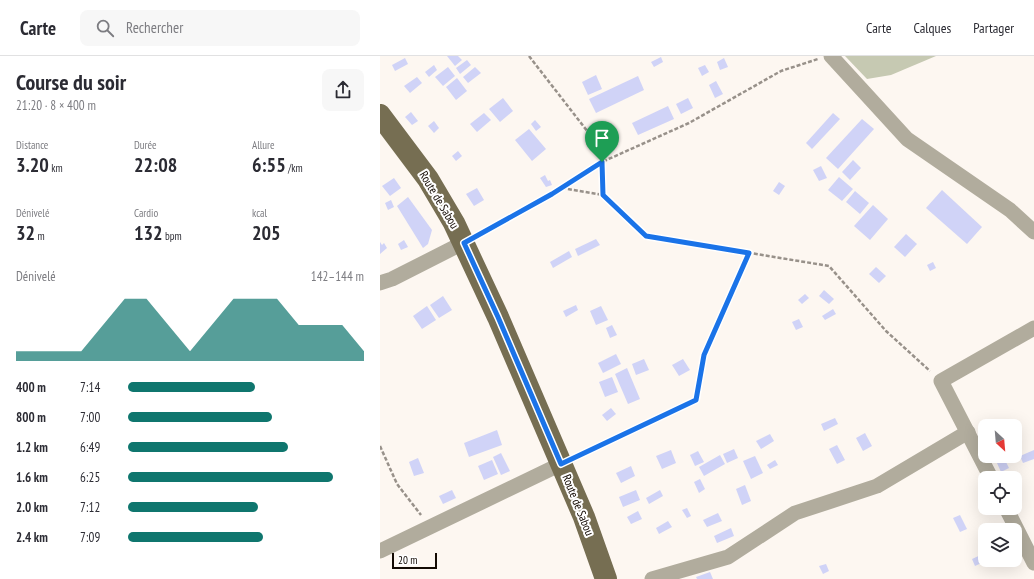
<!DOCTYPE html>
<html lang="fr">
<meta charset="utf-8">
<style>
:root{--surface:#fff;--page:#f7f7f7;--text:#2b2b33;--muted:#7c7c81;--line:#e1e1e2;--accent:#0f766e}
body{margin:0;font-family:"PT Sans Narrow",sans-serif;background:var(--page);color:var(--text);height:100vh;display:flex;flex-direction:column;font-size:15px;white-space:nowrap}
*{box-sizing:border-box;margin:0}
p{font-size:13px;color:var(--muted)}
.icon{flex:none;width:22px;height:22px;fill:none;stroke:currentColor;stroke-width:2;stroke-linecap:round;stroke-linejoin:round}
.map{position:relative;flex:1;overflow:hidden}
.drawer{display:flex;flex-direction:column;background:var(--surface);width:380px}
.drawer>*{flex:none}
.needle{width:26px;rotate:154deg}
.controls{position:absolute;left:598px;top:363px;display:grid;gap:8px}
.controls a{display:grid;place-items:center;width:44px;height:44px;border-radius:8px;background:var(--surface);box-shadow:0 4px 16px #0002;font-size:20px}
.scale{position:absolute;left:12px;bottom:10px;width:45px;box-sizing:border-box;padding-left:4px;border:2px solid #130a03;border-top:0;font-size:11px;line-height:14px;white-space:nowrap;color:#130a03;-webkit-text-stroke:3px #fff;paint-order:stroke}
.pin{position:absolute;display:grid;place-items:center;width:34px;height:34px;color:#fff;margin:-41px -17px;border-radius:50% 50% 50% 0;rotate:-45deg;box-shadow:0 0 4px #0007}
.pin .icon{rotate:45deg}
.round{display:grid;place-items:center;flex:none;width:42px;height:42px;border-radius:8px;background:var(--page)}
.summary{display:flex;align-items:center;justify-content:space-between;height:68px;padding:0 16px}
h1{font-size:22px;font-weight:700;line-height:30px}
.metrics{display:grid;grid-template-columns:repeat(3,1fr);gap:6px;height:68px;padding:4px 16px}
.metrics div{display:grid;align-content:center}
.metrics b{font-size:20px;font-weight:700}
.metrics small{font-size:11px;font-weight:400}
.metrics p{font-size:11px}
.chart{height:112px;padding:8px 16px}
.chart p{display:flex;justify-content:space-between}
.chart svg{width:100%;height:72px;margin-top:4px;fill:var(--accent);opacity:.7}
ul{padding:0 16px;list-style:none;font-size:13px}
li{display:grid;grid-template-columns:64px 48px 1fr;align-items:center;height:30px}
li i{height:10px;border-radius:5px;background:var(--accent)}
header{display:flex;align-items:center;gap:24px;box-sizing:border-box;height:56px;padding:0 20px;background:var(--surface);border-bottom:1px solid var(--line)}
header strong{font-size:19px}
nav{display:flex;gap:22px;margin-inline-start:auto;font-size:14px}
.search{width:280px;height:36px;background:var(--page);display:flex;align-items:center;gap:10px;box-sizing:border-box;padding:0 14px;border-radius:8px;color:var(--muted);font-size:15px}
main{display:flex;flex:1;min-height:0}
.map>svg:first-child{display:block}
</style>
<header>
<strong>Carte</strong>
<div class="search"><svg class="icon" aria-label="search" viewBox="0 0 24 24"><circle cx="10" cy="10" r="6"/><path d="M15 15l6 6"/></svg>Rechercher</div>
<nav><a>Carte</a><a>Calques</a><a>Partager</a></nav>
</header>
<main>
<section class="drawer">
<div class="summary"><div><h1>Course du soir</h1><p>21:20 · 8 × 400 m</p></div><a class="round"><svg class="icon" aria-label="share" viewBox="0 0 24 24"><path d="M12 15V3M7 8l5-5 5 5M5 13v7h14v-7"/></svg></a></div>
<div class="metrics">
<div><p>Distance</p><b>3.20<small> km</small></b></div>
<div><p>Durée</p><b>22:08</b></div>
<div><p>Allure</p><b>6:55<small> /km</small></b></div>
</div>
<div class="metrics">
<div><p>Dénivelé</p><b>32<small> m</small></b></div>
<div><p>Cardio</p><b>132<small> bpm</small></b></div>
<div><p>kcal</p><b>205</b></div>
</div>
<div class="chart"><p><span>Dénivelé</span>142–144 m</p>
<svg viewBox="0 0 160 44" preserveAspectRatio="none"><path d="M0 44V38L10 38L20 38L30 38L40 22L50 6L60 6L70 22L80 38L90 22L100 6L110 6L120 6L130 22L140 22L150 22L160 38V44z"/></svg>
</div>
<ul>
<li><b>400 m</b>7:14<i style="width:54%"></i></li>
<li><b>800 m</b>7:00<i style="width:61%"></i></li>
<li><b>1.2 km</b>6:49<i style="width:68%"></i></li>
<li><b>1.6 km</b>6:25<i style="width:87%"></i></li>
<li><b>2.0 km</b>7:12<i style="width:55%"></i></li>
<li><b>2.4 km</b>7:09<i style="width:57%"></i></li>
</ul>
</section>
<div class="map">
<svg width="654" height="523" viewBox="0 0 654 523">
<rect width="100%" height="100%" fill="#fdf7f1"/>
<path fill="#c6c9b2" d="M465,0H556L511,19L487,23Z"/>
<g fill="#d0d3f7">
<path d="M67,0H78L82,4L75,10Z"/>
<path d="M281,1L283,6L274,11L271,6Z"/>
<path d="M25,2L28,8L15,15L12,9Z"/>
<path d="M344,2L348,11L340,14L337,6Z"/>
<path d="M87,4L91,9L80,18L76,12Z"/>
<path d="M54,9L57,14L49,21L45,16Z"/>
<path d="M325,9L329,16L322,20L318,12Z"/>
<path d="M68,11L75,20L63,30L55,21Z"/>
<path d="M95,11L101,17L88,27L83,21Z"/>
<path d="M216,19L222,33L208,39L202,26Z"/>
<path d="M258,20L264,34L216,57L209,43Z"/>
<path d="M37,21L42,27L30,37L24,30Z"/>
<path d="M77,22L87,35L76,44L66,31Z"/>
<path d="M336,25L343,38L335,42L329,29Z"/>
<path d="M123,42L133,55L120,66L109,53Z"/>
<path d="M308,42L313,52L301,58L296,48Z"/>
<path d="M288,50L294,63L258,79L252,67Z"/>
<path d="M31,56L38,65L32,69L25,61Z"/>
<path d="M104,57L111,64L97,76L90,68Z"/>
<path d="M453,57L460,63L432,93L426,87Z"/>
<path d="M482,63L494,73L458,113L446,102Z"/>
<path d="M155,64L161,71L156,75L151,68Z"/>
<path d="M54,65L59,72L54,77L48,70Z"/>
<path d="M149,73L166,93L152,105L135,84Z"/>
<path d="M78,95L82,100L76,105L72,100Z"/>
<path d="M473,104L481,112L470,124L462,116Z"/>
<path d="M441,110L447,122L439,125L433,114Z"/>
<path d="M165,119L168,125L170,124L172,129L166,131L160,122Z"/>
<path d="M459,121L473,133L462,145L448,134Z"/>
<path d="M14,122L21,132L10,140L2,130Z"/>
<path d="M399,126L405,130L399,139L393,135Z"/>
<path d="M97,132L104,144L94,150L86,138Z"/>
<path d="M562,134L602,171L587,188L546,152Z"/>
<path d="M475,135L489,147L480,158L466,146Z"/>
<path d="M28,141L52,174L48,188L43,192L17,150Z"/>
<path d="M11,144L14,151L8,154L5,147Z"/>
<path d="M493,149L508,163L490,184L474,170Z"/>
<path d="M526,178L537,188L525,201L514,191Z"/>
<path d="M216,183L220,189L198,200L195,193Z"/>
<path d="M24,184L28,191L21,194L18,188Z"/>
<path d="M0,186L2,189L4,187L7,192L0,198Z"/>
<path d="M189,195L192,201L173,212L170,206Z"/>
<path d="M553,206L556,212L550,215L547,209Z"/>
<path d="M496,211L506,220L499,227L489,218Z"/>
<path d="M444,234L454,243L449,248L439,240Z"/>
<path d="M425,238L429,242L422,248L418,244Z"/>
<path d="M63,240L72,254L59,262L50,249Z"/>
<path d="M196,249L198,254L186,261L183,255Z"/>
<path d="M47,250L56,264L42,273L33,260Z"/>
<path d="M221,250L228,264L216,269L210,255Z"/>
<path d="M453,253L456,258L445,264L442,260Z"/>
<path d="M419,263L423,271L416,274L412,266Z"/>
<path d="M232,269L237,279L230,282L226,272Z"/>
<path d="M236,298L241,308L223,317L218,307Z"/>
<path d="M264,303L269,314L256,319L252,308Z"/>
<path d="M303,303L310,314L299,320L292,309Z"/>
<path d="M247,312L260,343L248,348L235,318Z"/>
<path d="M232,321L238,336L225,341L219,326Z"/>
<path d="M231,352L236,358L227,365L222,359Z"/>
<path d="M455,362L458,368L444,375L441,368Z"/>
<path d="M117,374L122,389L89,401L84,387Z"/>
<path d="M485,377L492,390L483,395L476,382Z"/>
<path d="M390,378L394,385L381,393L376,385Z"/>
<path d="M457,389L465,404L457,408L449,393Z"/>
<path d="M354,393L358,402L347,407L343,398Z"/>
<path d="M291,394L296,407L282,413L276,400Z"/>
<path d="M654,394V403L643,407L640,400Z"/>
<path d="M318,395L324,406L315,410L310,399Z"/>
<path d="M121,397L130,415L121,419L113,401Z"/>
<path d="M340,399L345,408L324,420L319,411Z"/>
<path d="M375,400L383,417L371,423L363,405Z"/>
<path d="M38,402L44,417L34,420L29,406Z"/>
<path d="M112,404L118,418L104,424L98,410Z"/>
<path d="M395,404L398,409L390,413L387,409Z"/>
<path d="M625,404L629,412L621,416L617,407Z"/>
<path d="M251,410L255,420L241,427L236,417Z"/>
<path d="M320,423L325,433L319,437L314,426Z"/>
<path d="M365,429L371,445L362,449L356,433Z"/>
<path d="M72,434L76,442L63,448L59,440Z"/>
<path d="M256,434L260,444L243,451L239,441Z"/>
<path d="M280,434L283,440L269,448L266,442Z"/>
<path d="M307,452L311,460L307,462L302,454Z"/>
<path d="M258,455L262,463L251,468L247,461Z"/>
<path d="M338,457L342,465L327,471L323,464Z"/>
<path d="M580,459L587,473L580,476L573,462Z"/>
<path d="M288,465L292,471L279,478L276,472Z"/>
<path d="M351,472L354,480L337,487L334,480Z"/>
<path d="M605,497V504H608L595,510L592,503Z"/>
<path d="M446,508L449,515L443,518L439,510Z"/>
<path d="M330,516L333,523H317L316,521Z"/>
</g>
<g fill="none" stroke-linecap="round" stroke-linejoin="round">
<g stroke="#98918a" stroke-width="2.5" stroke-dasharray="4 2" stroke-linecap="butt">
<path d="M149,0L218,89L222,106L223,139"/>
<path d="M182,132L223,139L267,180L449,210L506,275L550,315"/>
<path d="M99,178L172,138L222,106L309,67L401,15L438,3"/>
<path d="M0,390L17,428L41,459"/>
<path d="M197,401L316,344L324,299L369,197"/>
</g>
<g stroke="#b1ac9d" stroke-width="15">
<path d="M451,0L527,83L630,154L654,176"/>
<path d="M0,227L12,223L83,187"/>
<path d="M611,422L561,325L654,272"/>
<path d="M626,452L654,507"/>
<path d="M0,495L181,408"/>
<path d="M272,523L348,501L415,457L497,430L588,376"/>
</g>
<path stroke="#766e52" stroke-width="22" d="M0,59L48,123L74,167L118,261L204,461L226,523"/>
</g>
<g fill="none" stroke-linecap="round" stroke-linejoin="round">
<g stroke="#fff" stroke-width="8">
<path id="route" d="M222,106L223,139L266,180L369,197L324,299L316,344L181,408L118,261L84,187L172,138Z"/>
</g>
<use href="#route" stroke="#1a73e8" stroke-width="5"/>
</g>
<g text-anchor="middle" stroke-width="4" stroke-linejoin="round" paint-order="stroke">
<g font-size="12" fill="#130a03" stroke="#fff">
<text transform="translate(59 144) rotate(59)" y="4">Route de Sabou</text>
<text transform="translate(198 449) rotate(68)" y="4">Route de Sabou</text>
</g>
</g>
</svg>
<div class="controls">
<a><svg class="needle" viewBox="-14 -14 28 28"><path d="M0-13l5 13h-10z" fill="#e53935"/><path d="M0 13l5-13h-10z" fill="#7c7c81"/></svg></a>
<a><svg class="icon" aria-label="locate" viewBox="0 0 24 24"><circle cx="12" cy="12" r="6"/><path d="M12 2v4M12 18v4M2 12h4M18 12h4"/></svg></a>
<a><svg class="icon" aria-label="layers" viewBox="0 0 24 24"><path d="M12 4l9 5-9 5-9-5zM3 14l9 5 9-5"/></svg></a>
</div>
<div class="scale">20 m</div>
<div class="pin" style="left:222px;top:106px;background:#1e9e55"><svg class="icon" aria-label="arrive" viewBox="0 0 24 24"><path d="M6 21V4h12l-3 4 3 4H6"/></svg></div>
</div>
</main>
